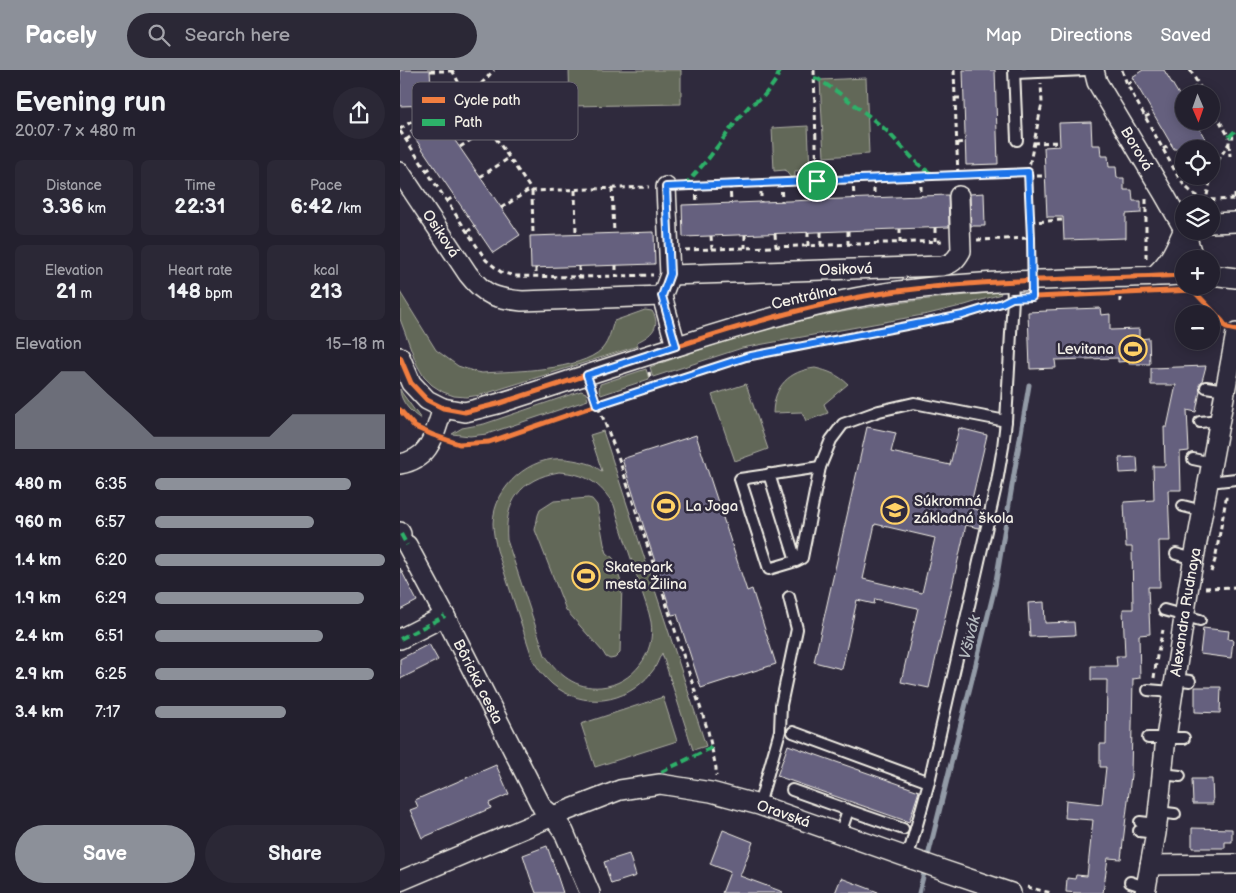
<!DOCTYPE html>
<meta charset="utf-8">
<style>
:root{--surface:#23202e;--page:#2b2836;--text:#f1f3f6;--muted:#a3a3aa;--line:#403e4a;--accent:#8c9099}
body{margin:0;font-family:"Balsamiq Sans",sans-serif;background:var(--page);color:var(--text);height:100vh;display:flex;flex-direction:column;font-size:19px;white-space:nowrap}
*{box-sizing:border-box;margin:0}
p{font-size:16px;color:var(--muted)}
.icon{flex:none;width:28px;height:28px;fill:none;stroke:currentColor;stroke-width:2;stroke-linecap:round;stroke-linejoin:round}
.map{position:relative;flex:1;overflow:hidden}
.drawer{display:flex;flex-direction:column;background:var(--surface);width:400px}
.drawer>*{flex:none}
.needle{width:32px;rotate:178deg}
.tools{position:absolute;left:775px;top:15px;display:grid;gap:10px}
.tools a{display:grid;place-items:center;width:45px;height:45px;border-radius:50%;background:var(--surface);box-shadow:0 2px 12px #0003,0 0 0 1px var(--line);font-size:25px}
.pin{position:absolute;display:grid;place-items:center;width:42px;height:42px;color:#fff;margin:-21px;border:2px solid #fff;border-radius:50%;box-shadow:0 1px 5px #0007}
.round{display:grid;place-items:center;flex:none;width:52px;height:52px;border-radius:26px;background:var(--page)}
.head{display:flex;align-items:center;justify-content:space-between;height:85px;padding:0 15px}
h1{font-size:28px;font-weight:600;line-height:38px}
.stats{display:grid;grid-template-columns:repeat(3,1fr);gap:8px;height:85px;padding:5px 15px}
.stats div{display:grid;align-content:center;border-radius:8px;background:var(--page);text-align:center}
.stats b{font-size:21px;font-weight:600}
.stats small{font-size:14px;font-weight:400}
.stats p{font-size:14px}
.chart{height:140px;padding:10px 15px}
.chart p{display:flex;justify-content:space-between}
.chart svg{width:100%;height:90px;margin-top:5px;fill:var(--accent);opacity:.7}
.button{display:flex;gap:10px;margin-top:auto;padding:10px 15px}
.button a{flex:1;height:58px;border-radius:30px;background:var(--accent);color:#fff;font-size:20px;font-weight:600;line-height:58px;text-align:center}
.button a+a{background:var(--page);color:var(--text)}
ul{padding:0 15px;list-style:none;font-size:16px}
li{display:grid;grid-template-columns:80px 60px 1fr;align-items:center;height:38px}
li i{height:12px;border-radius:6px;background:var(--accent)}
header{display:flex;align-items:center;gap:30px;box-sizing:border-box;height:70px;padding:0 25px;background:var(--accent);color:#fff}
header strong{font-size:24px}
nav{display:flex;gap:28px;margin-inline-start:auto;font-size:18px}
.search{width:350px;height:45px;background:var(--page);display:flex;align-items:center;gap:12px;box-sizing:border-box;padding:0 18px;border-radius:28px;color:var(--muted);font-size:19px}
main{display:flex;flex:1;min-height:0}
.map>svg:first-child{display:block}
</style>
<header>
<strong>Pacely</strong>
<div class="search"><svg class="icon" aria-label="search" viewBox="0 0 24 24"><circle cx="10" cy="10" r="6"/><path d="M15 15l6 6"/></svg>Search here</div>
<nav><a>Map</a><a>Directions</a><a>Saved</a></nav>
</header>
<main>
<section class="drawer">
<div class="head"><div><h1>Evening run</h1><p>20:07 · 7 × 480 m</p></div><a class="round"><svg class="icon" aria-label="share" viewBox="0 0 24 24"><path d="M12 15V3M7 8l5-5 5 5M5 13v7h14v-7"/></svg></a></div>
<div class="stats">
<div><p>Distance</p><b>3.36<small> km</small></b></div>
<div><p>Time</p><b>22:31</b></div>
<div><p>Pace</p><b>6:42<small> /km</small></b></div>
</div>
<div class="stats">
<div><p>Elevation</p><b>21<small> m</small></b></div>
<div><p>Heart rate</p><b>148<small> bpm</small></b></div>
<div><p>kcal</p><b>213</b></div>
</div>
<div class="chart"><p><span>Elevation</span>15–18 m</p>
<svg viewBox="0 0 160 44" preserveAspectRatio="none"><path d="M0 44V27L10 17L20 6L30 6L40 17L50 27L60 38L70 38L80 38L90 38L100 38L110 38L120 27L130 27L140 27L150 27L160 27V44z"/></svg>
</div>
<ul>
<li><b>480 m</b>6:35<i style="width:85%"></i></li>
<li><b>960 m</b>6:57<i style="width:69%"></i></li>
<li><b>1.4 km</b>6:20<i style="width:100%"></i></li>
<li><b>1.9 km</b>6:29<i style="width:91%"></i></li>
<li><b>2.4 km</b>6:51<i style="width:73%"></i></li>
<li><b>2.9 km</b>6:25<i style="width:95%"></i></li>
<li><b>3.4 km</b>7:17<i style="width:57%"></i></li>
</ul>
<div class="button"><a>Save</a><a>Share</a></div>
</section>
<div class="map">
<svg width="836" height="823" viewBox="0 0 836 823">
<rect width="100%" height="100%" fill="#2f2a3d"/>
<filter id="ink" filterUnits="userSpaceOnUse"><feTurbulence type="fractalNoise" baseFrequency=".02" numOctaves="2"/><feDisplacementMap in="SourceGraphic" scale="10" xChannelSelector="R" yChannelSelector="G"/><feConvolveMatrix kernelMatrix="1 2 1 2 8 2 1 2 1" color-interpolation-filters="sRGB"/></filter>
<g filter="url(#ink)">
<g fill="#626759" stroke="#abaca0" fill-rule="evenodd">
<path d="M169,0H281V34L170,36Z"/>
<path d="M466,8L469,84L424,87L420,10Z"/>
<path d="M408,56L410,100L395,101V108H391L385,100L374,101L372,58Z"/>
<path d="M0,222L36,280L58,296L76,302L82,303C113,301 180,301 202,279C209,271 211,260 214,251L245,240L252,241C262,256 251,266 237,272L238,276L81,325L66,327L54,326L43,322L32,315L24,307L17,295L0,249Z"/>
<path d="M600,222L601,224L565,235L528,244L342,278L253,307L250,297C311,275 373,255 437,243C491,232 546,227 600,222Z"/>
<path d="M415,298C429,301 438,305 448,314L424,334L428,343L406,351L402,342L373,343C374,316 389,301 415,298Z"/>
<path d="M246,299L249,309L201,325L199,320L200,314Z"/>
<path d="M346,314L368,379L335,391L312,325Z"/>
<path d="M0,319L2,323L21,349C11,343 0,331 0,319Z"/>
<path d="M181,321L186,323L188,330L87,364L70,366L52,364L62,358L84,354Z"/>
<path d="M203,361L306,676L293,680L262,583C258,590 256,598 251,603C226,634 183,640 152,614C144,607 138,599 133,590L97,480C95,471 93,462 93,453C94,417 130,385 166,389C174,390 185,392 193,395C196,397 199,400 202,401L190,365ZM159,402C186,404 199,412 214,435C222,462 231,489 240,515C243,527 249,540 251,552C256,583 233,614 201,617C175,619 159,605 145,585L107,470C104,432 120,409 159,402Z"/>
<path d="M188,428L192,429L197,435L204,474L207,483L213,488L222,515L220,583L215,588L210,589L206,587L203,582L166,540L135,460L138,445L140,440L154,431Z"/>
<path d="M263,627L277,671L195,697L181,654Z"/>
</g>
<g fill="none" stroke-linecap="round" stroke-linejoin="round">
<g stroke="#939ba7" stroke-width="5">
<path d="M527,790L595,517L629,315"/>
<path d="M519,823L525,799"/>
</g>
</g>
<g fill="#65607e" stroke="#f4f1e8" fill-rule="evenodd">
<path d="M0,0H30L32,35L0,36Z"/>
<path d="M563,0H595L598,94L566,95Z"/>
<path d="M743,0H764L784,33V51H795L811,79H774L732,7Z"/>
<path d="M36,43L120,165L93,183L10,61Z"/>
<path d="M691,52L692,75H700L701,86H708L709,97H716L717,108H724V120H732L733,131H741V143L726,144V168L664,170L663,147H647L644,77L660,76L659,53Z"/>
<path d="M584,123L585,156H571L570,124Z"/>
<path d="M548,125L549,157L283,167L282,135Z"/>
<path d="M254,162L255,194L131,198L130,166Z"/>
<path d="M700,238L701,245L710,244V260L739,259V269L749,268L750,294H729V291L718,292V288L655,290L656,298L630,299L628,242L647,241L646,240Z"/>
<path d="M806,296L802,311L799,315L800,321L796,342L787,340L789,381L780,382L781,420H768L770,471H759L760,517H748L750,564L739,565L740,608L733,609L731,705L721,789L708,788L703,823H678L666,822L667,808L675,809L676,805L687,806L693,750L665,748L666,730L702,734L706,697H700V674H706L707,610H691V596H717L716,586H725L723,539H733L732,477H726L724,432L754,430L753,396H765L764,357H767L776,315H751V298Z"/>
<path d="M467,357L496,363L491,382L550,395L559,358L587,365L570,438L583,441L579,458L566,455L529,618L501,612L518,538L475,529L474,534L457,530L442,599L414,592ZM475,454L535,468L522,523L463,509Z"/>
<path d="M296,365L347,521L352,519L376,594L301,618L277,544L272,545L222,389Z"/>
<path d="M737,387L738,402L720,403L719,388Z"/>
<path d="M0,498L17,531L0,540Z"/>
<path d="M644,532L645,553L674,552L675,565L630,567L628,533Z"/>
<path d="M803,558L829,561L828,569L833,570L831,588L800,584Z"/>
<path d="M29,574L38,590L0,609V589Z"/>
<path d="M795,617H821L820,643L795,642Z"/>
<path d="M388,675L519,721L509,752L377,706Z"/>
<path d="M96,695L109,724L89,733L91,738L22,768L10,740L18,737L15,730Z"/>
<path d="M792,709H812L813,734H793Z"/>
<path d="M792,758L832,759V772H825V778H792Z"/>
<path d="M323,760L353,772L340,806L383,822L382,823H322L330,802L310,794Z"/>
<path d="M147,776L155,799L163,823H136L130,807L123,785Z"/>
<path d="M229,784L236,806L211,814L204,792Z"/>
<path d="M441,808L478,822V823H435Z"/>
</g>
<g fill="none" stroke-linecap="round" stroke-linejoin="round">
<g stroke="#f4f1e8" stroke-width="14">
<g id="lane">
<path d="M614,0L617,70"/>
<path d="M615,3L686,0"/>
<path d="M806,317L825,320"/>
<path d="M800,352L820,350"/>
<path d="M793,389L812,393"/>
<path d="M420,397L431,370L443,354L479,341L514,333L606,351"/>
<path d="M369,404L396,491L369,499L340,409L420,397L402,488L396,491"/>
<path d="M809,412L836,409"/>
<path d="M783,436L803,441"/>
<path d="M776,484L794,489"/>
<path d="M764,540L800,550"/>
<path d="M774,609L790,611"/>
<path d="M748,620L772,622"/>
<path d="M393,662L529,712L511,776L504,786"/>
<path d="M748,668H784"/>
<path d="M762,704L780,706"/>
<path d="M529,712L597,412L603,377L606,351L613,228L612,211"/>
<path d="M392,720L448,740"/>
<path d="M359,735L380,661L381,635L397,559L389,527"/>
<path d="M758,742L775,744"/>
<path d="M740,752L757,754"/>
<path d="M739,761L756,763"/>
<path d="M440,764L448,740L503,759"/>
<path d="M730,812L739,815"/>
</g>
</g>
<g stroke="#f4f1e8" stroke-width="22">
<g id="street">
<path id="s1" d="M694,0L697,12L764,124L784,159"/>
<path id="s2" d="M0,102L68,204C85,226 95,228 122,231L262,226"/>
<path d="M266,117L270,205L262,226L276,276"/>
<path d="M811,153L836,152"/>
<path d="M785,161L791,181V189"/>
<path id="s3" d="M270,205L542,196C552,194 556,190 561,181L559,126"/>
<path d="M811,205L836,208"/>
<path d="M754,206C771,191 775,179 784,159"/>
<path d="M0,287L11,313L27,330L43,338L65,342L97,334C160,314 222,293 284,274C346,254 407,236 471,225C574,208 679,210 784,205"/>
<path d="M0,394C32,388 34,364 43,338"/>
<path d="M0,462L1,464"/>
<path id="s4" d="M7,475L45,546L142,737L153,746L164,762L190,823"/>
<path d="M0,569L45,546"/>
<path d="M750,795L836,794"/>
<path id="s5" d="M0,811L153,746L220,720L260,714L311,722L359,735L543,800L611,823"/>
<path id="s6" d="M745,823L756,763L766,668L789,515L836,263"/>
</g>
</g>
<g stroke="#f4f1e8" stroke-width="3" stroke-dasharray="5 4" stroke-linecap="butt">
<path d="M52,0L62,19L132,121L249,117"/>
<path d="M414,0L417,111"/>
<path d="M554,0L558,107"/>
<path d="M722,0L727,14L780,110C798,133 809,130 836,129"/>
<path d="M790,0L804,24"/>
<path d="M30,1H52"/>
<path d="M727,14L734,10"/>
<path d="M785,24L799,15"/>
<path d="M555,28H563"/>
<path d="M811,36L829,67H836"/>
<path d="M39,47L68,28L94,0"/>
<path d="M745,47L753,43"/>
<path d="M0,59L62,19"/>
<path d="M799,59L818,48"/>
<path d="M0,61L86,190L101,202L115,206L179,207L253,205"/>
<path d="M6,70L13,65"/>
<path d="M557,73L565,72"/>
<path d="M633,73L660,72"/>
<path d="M829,74L830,86"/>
<path d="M60,77L89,58"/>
<path d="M763,79L772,74"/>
<path d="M26,101L34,96"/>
<path d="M628,106H645"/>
<path d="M80,107L109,88"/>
<path d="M521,107V126"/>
<path d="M453,109L454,129"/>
<path d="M474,109V128"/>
<path d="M426,110V130"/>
<path d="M381,112L382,131"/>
<path d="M361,113V132"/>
<path d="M330,114L331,133"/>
<path d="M283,116L628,102"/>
<path d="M296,116L297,135"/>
<path d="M212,118L214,163"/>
<path d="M175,120L176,164"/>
<path d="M132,121L133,165"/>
<path d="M746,129V190"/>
<path d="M835,129V122H836"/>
<path d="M47,131L55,126"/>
<path d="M805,134L813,99L829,73V67"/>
<path d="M101,138L131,119"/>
<path d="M630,152L663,150"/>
<path d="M535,158V171"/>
<path d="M500,159V173"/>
<path d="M448,161V174"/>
<path d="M67,162L75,156"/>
<path d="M408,162V176"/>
<path d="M421,162V175"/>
<path d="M375,164L376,177"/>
<path d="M345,165V178"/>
<path d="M311,166L312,179"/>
<path d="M577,170L631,168"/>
<path d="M285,180L544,171"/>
<path d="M630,193L631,168L628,102L642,33L641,13"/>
<path d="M216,195V206"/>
<path d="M179,196V207"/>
<path d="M136,198V206"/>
<path d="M720,228V232"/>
<path d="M249,302L251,311"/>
<path d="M192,320L219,389L308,661L316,698V706"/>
<path d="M811,502L815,490L826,429V423"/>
<path d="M805,518L836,517"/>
<path d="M754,608L757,586L763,560"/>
<path d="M627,817L651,823"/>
</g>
<use href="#lane" stroke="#2f2a3d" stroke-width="10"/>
<use href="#street" stroke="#2f2a3d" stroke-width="19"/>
<g stroke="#2db169" stroke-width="4" stroke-dasharray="8 4" stroke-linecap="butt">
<path d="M414,8L418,9L439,23L469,46L487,61L518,94L534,106"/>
<path d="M829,67L836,60"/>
<path d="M284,116L308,89L338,49L350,35L363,27L371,17L376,10L380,0"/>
<path d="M1,464L7,475"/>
<path d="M0,569L45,546"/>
<path d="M261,702L309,679L312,676"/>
</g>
<g stroke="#2f2a3d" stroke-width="8">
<g id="cycleway">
<path d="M0,287L11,313L27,330L43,338L65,342L97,334C160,314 222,293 284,274C346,254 407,236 471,225C574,208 679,210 784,205"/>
<path d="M0,340L15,357L33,365L59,374L89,372L197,335L346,287L563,245L602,233L613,228L793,220L822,251L827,258L836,260"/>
</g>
</g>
<use href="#cycleway" stroke="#f27e40" stroke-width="5"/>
</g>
</g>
<g fill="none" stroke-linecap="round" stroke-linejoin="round" filter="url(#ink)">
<g stroke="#fff" stroke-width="10">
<path id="route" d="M628,102L631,168L632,227L612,228L602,233L563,245L346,287L197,335L187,305L276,276L262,226L270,204L266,117Z"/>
</g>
<use href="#route" stroke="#1a73e8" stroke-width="6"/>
</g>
<defs>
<g id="stadium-ring" transform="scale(1.4375)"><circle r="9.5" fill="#2f2a3d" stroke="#ffd166" stroke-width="1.5"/><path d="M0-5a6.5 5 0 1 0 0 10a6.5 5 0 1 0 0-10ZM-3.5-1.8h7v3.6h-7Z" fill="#ffd166"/></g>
<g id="school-ring" transform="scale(1.4375)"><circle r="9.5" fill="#2f2a3d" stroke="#ffd166" stroke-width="1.5"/><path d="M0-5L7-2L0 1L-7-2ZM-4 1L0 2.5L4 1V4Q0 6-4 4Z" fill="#ffd166"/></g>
</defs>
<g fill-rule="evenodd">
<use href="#stadium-ring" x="733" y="279"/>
<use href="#stadium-ring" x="266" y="436"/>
<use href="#school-ring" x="495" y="440"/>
<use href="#stadium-ring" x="186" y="506"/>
</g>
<g text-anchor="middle" stroke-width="5" stroke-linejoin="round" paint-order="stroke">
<g font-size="15" fill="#f4f1e8" stroke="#2f2a3d">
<text dy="5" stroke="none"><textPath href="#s1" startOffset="90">Borová</textPath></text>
<text dy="5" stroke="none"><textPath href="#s2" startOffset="74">Osiková</textPath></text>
<text dy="5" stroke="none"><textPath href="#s3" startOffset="176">Osiková</textPath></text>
<text transform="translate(404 227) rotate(-13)" y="5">Centrálna</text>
<text dy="5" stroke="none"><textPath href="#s6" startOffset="284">Alexandra Rudnaya</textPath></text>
<text dy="5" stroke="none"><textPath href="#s4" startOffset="154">Bôrická cesta</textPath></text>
<text dy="5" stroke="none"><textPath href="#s5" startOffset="406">Oravská</textPath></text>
</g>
<g font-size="15" fill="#f4f1e8" stroke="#2f2a3d" text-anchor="start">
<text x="714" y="284" text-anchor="end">Levitana</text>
<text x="514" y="436">Súkromná<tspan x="514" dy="17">základná škola</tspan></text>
<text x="285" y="441">La Joga</text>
<text x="205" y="502">Skatepark<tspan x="205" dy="17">mesta Žilina</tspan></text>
</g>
<g font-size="16" font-style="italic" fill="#b3b8bd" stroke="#2f2a3d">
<text transform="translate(569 567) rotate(-76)" y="6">Všivák</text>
</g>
</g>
<rect x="12" y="12" width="166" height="58" rx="8" fill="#2f2a3d" stroke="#6a6670" stroke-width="1"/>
<rect x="22" y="27" width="23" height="6" fill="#f27e40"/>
<rect x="22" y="49" width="23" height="7" fill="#2db169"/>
<g font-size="14" fill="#f4f1e8">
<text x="54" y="35">Cycle path</text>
<text x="54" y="57">Path</text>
</g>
</svg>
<div class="tools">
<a><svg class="needle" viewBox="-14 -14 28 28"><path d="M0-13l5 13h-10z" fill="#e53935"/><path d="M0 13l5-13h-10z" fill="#a3a3aa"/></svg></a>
<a><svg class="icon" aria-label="locate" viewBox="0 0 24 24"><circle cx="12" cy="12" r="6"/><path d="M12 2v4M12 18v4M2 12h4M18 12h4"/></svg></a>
<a><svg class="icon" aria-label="layers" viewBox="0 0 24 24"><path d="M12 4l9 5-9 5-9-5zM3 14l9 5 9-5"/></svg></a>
<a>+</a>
<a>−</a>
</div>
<div class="pin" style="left:417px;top:111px;background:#1e9e55"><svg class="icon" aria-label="arrive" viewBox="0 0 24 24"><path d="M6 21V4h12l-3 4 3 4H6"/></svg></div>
</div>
</main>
